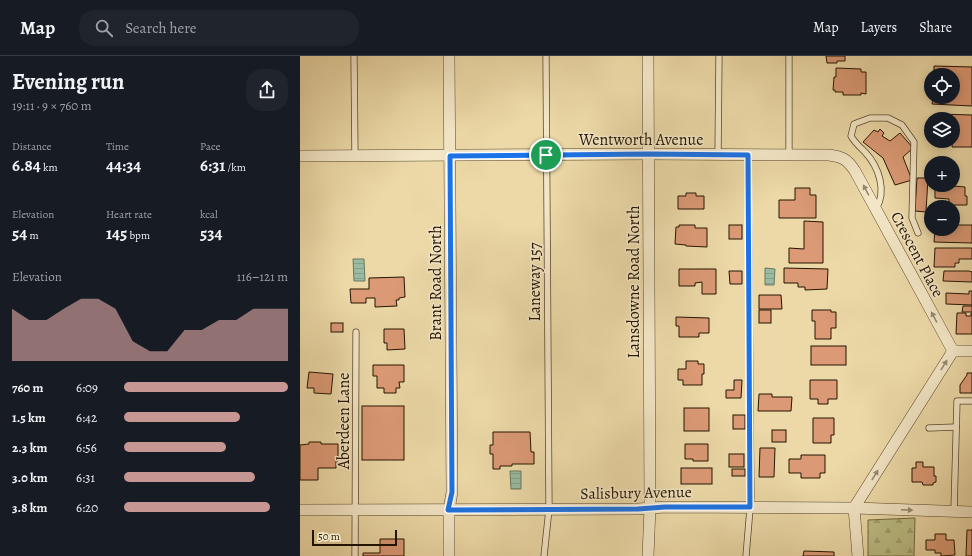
<!DOCTYPE html>
<meta charset="utf-8">
<style>
:root{--surface:#171b24;--page:#20242c;--text:#f1f3f6;--muted:#9ea1a6;--line:#363941;--accent:#c59692}
body{margin:0;font-family:Alegreya,serif;background:var(--page);color:var(--text);height:100vh;display:flex;flex-direction:column;font-size:15px;white-space:nowrap}
*{box-sizing:border-box;margin:0}
p{font-size:13px;color:var(--muted)}
.icon{flex:none;width:22px;height:22px;fill:none;stroke:currentColor;stroke-width:2;stroke-linecap:round;stroke-linejoin:round}
.map{position:relative;flex:1;overflow:hidden}
.details{display:flex;flex-direction:column;background:var(--surface);width:300px}
.details>*{flex:none}
.controls{position:absolute;left:624px;top:12px;display:grid;gap:8px}
.controls a{display:grid;place-items:center;width:36px;height:36px;border-radius:50%;background:var(--surface);box-shadow:0 2px 10px #0003;font-size:20px}
.scale{position:absolute;left:12px;bottom:10px;width:85px;box-sizing:border-box;padding-left:4px;border:2px solid #251500;border-top:0;font-size:11px;line-height:14px;white-space:nowrap;color:#251500;-webkit-text-stroke:3px #f3e6c6;paint-order:stroke}
.pin{position:absolute;display:grid;place-items:center;width:34px;height:34px;color:#fff;margin:-17px;border:2px solid #fff;border-radius:50%;box-shadow:0 1px 4px #0007}
.round{display:grid;place-items:center;flex:none;width:42px;height:42px;border-radius:16px;background:var(--page)}
.headline{display:flex;align-items:center;justify-content:space-between;height:68px;padding:0 12px}
h1{font-size:22px;font-weight:700;line-height:30px}
.metrics{display:grid;grid-template-columns:repeat(3,1fr);gap:6px;height:68px;padding:4px 12px}
.metrics div{display:grid;align-content:center}
.metrics b{font-size:17px;font-weight:700}
.metrics small{font-size:11px;font-weight:400}
.metrics p{font-size:11px}
.chart{height:112px;padding:8px 12px}
.chart p{display:flex;justify-content:space-between}
.chart svg{width:100%;height:72px;margin-top:4px;fill:var(--accent);opacity:.7}
ul{padding:0 12px;list-style:none;font-size:13px}
li{display:grid;grid-template-columns:64px 48px 1fr;align-items:center;height:30px}
li i{height:10px;border-radius:5px;background:var(--accent)}
header{display:flex;align-items:center;gap:24px;box-sizing:border-box;height:56px;padding:0 20px;background:var(--surface);border-bottom:1px solid var(--line)}
header strong{font-size:19px}
nav{display:flex;gap:22px;margin-inline-start:auto;font-size:14px}
.search{width:280px;height:36px;background:var(--page);display:flex;align-items:center;gap:10px;box-sizing:border-box;padding:0 14px;border-radius:16px;color:var(--muted);font-size:15px}
main{display:flex;flex:1;min-height:0}
.map>svg:first-child{display:block}
</style>
<header>
<strong>Map</strong>
<div class="search"><svg class="icon" aria-label="search" viewBox="0 0 24 24"><circle cx="10" cy="10" r="6"/><path d="M15 15l6 6"/></svg>Search here</div>
<nav><a>Map</a><a>Layers</a><a>Share</a></nav>
</header>
<main>
<section class="details">
<div class="headline"><div><h1>Evening run</h1><p>19:11 · 9 × 760 m</p></div><a class="round"><svg class="icon" aria-label="share" viewBox="0 0 24 24"><path d="M12 15V3M7 8l5-5 5 5M5 13v7h14v-7"/></svg></a></div>
<div class="metrics">
<div><p>Distance</p><b>6.84<small> km</small></b></div>
<div><p>Time</p><b>44:34</b></div>
<div><p>Pace</p><b>6:31<small> /km</small></b></div>
</div>
<div class="metrics">
<div><p>Elevation</p><b>54<small> m</small></b></div>
<div><p>Heart rate</p><b>145<small> bpm</small></b></div>
<div><p>kcal</p><b>534</b></div>
</div>
<div class="chart"><p><span>Elevation</span>116–121 m</p>
<svg viewBox="0 0 160 44" preserveAspectRatio="none"><path d="M0 44V12L10 19L20 19L30 12L40 6L50 6L60 12L70 32L80 38L90 38L100 25L110 25L120 19L130 19L140 12L150 12L160 12V44z"/></svg>
</div>
<ul>
<li><b>760 m</b>6:09<i style="width:100%"></i></li>
<li><b>1.5 km</b>6:42<i style="width:71%"></i></li>
<li><b>2.3 km</b>6:56<i style="width:62%"></i></li>
<li><b>3.0 km</b>6:31<i style="width:80%"></i></li>
<li><b>3.8 km</b>6:20<i style="width:89%"></i></li>
</ul>
</section>
<div class="map">
<svg width="672" height="500" viewBox="0 0 672 500">
<defs>
<pattern id="forest-firs" width="22" height="20" patternUnits="userSpaceOnUse"><rect width="22" height="20" fill="#bcbe84"/><path d="M5 1l3.5 6h-7zM16 11l3.5 6h-7z" fill="#a1a270"/></pattern>
<pattern id="water-rules" width="6" height="5" patternUnits="userSpaceOnUse"><rect width="6" height="5" fill="#9abba2"/><path d="M0 2.5h6" fill="none" stroke="#85a08a"/></pattern>
</defs>
<rect width="100%" height="100%" fill="#ecd9a7"/>
<filter id="stains"><feTurbulence type="fractalNoise" baseFrequency=".005" numOctaves="4"/><feColorMatrix values="0 0 0 0 .2 0 0 0 0 .09 0 0 0 0 .02 0 0 0 .5 -.17"/></filter>
<radialGradient id="worn" r=".72"><stop offset=".6" stop-color="#630" stop-opacity="0"/><stop offset="1" stop-color="#630" stop-opacity=".3"/></radialGradient>
<path fill="url(#forest-firs)" stroke="#706a42" d="M615,462L614,500H568V464Z"/>
<g fill="url(#water-rules)" stroke="#6b7961">
<path d="M53,203H64L65,225H54Z"/>
<path d="M465,212L475,213L474,229H465Z"/>
<path d="M210,415H221V433H211Z"/>
</g>
<g fill="#db9a75" stroke="#251500">
<path d="M526,0H545V5H537V7H527Z"/>
<path d="M634,10L672,11V50L632,48L633,41H653V19H634Z"/>
<path d="M536,12L561,13V16H566V38L561,37V39H543V36H535V34H533L534,21H536Z"/>
<path d="M639,58L672,59V91H652L653,63H639Z"/>
<path d="M580,73L584,77L582,80L590,85L600,77L613,92L603,101L612,124L595,129L583,102L563,86L574,74L578,76Z"/>
<path d="M617,122H628L626,156L615,155Z"/>
<path d="M653,127H654V130L665,131V140H667V149H649V143L635,142V129H653Z"/>
<path d="M495,132H510V139H516V162H479V144H495Z"/>
<path d="M386,137H396V140H404V153H378V140H386Z"/>
<path d="M504,165L523,166V207H489V192L504,193Z"/>
<path d="M379,169H395V172H407V191L386,190V189L375,188L376,171H379Z"/>
<rect x="429" y="169" width="13" height="14"/>
<path d="M653,169H672V187L634,186L635,173H653Z"/>
<path d="M635,192H672V203H659V207H655V211H634Z"/>
<path d="M484,212L528,213L527,233L505,234V231H498V227H484Z"/>
<path d="M379,213H416V238H402V226L395,227V230H379Z"/>
<path d="M429,215H442V228H430Z"/>
<path d="M644,215H669L672,216V226L643,225Z"/>
<path d="M104,221L105,241L99,242V244H96L97,250L75,251V242H66V247H51L50,233H69V222Z"/>
<path d="M669,235H672V249L646,248V237L669,238Z"/>
<path d="M459,239H481L482,253H459Z"/>
<path d="M663,250H672V256H662Z"/>
<rect x="459" y="254" width="12" height="13"/>
<path d="M512,254H531V256H536V272H531V283H515V265H512Z"/>
<path d="M657,257H666V260H671V257H672V278H656Z"/>
<path d="M376,261L409,262V277H399V281H379V270H376Z"/>
<rect x="31" y="267" width="12" height="9"/>
<path d="M84,273H104L105,293L87,294V287H84Z"/>
<rect x="511" y="290" width="35" height="19"/>
<path d="M386,305H398V308H404V318H402V329H383V324H378V313H386Z"/>
<path d="M73,309H104V326H99L100,332H96V337H84V332H77V320H73Z"/>
<path d="M9,316L33,318L31,338L14,337V332H7Z"/>
<path d="M667,317H672V337H660V329L667,319Z"/>
<path d="M434,324H442L441,342H426V334H434Z"/>
<path d="M510,324H537V343H528V348H518V343H510Z"/>
<path d="M459,338H472V341H492L491,355H458Z"/>
<rect x="62" y="350" width="42" height="54"/>
<rect x="384" y="352" width="25" height="23"/>
<rect x="433" y="359" width="12" height="14"/>
<path d="M513,362H534V379H531V387H513Z"/>
<rect x="472" y="374" width="14" height="12"/>
<path d="M193,376H230L231,396H234V408H212V410H200V413H193V398H190V389H193Z"/>
<path d="M9,386H21V388H38V405H36V412H18V424H0V389L9,388Z"/>
<path d="M385,388H408V405H393V403H385Z"/>
<path d="M460,392H475L474,421H459Z"/>
<rect x="429" y="398" width="15" height="13"/>
<path d="M501,399H525V417H520V422H501V417H489V403H501Z"/>
<path d="M616,406H623V411H634V420H636V426L633,427V429H623L622,426H612V412H616Z"/>
<rect x="381" y="412" width="31" height="16"/>
<rect x="432" y="413" width="13" height="7"/>
<path d="M667,474H672V500H666Z"/>
<path d="M635,478H646V484H654L655,499L641,500V497H635V494H626V484H635Z"/>
<path d="M80,483H104V500H63V497H80Z"/>
<path d="M504,495L534,496V500H503Z"/>
</g>
<g fill="none" stroke-linecap="round" stroke-linejoin="round">
<g stroke="#57462a" stroke-width="7">
<g id="lane">
<path d="M54,0L55,100"/>
<path d="M418,99L419,0"/>
<path d="M489,99V0"/>
<path d="M576,153C587,135 579,111 565,96C560,91 555,87 551,80L554,68L570,62H588L602,69L614,86L612,162L618,177"/>
<path d="M629,372L656,371"/>
<path d="M654,455L657,345H672"/>
<path d="M55,500L56,276"/>
<path d="M244,500L249,453L246,0"/>
<path d="M446,500L451,441L448,99"/>
</g>
</g>
<g stroke="#57462a" stroke-width="12">
<g id="street">
<path d="M0,100L349,98L529,99C543,101 547,103 555,115L653,295"/>
<path d="M653,295H672"/>
<path d="M554,452L653,295"/>
<path d="M554,452L558,500"/>
<path d="M0,454L338,453L365,451L554,452L672,456"/>
<path d="M149,500V454L152,436L149,0"/>
<path d="M348,500L350,452L348,0"/>
</g>
</g>
<use href="#lane" stroke="#f3e6c6" stroke-width="5.5"/>
<use href="#street" stroke="#f3e6c6" stroke-width="11"/>
</g>
<defs><path id="oneway-solid" d="M-6-.8H1V-3.2L6.5 0L1 3.2V.8H-6Z"/></defs>
<g fill="#96886d">
<use href="#oneway-solid" transform="translate(566 134) rotate(-118)"/>
<use href="#oneway-solid" transform="translate(634 261) rotate(-118)"/>
<use href="#oneway-solid" transform="translate(644 309) rotate(-58)"/>
<use href="#oneway-solid" transform="translate(575 419) rotate(-58)"/>
<use href="#oneway-solid" transform="translate(607 454) rotate(2)"/>
</g>
<g fill="none" stroke-linecap="round" stroke-linejoin="round">
<g stroke="#fff" stroke-width="8">
<path id="route" d="M348,98L448,99L450,451H365L338,453L148,454L152,436L150,100Z"/>
</g>
<use href="#route" stroke="#1a73e8" stroke-width="5"/>
</g>
<g text-anchor="middle" stroke-width="3" stroke-linejoin="round" paint-order="stroke">
<g font-size="16" fill="#251500" stroke="#f3e6c6">
<text x="341" y="89">Wentworth Avenue</text>
<text transform="translate(618 198) rotate(62)" y="6">Crescent Place</text>
<text transform="translate(234 226) rotate(-90)" y="6">Laneway 157</text>
<text transform="translate(333 226) rotate(-90)" y="6">Lansdowne Road North</text>
<text transform="translate(135 227) rotate(-90)" y="6">Brant Road North</text>
<text transform="translate(43 365) rotate(-90)" y="6">Aberdeen Lane</text>
<text transform="translate(336 436) rotate(-1)" y="6">Salisbury Avenue</text>
</g>
</g>
<rect width="100%" height="100%" filter="url(#stains)"/>
<rect width="100%" height="100%" fill="url(#worn)"/>
</svg>
<div class="controls">
<a><svg class="icon" aria-label="locate" viewBox="0 0 24 24"><circle cx="12" cy="12" r="6"/><path d="M12 2v4M12 18v4M2 12h4M18 12h4"/></svg></a>
<a><svg class="icon" aria-label="layers" viewBox="0 0 24 24"><path d="M12 4l9 5-9 5-9-5zM3 14l9 5 9-5"/></svg></a>
<a>+</a>
<a>−</a>
</div>
<div class="scale">50 m</div>
<div class="pin" style="left:246px;top:99px;background:#1e9e55"><svg class="icon" aria-label="arrive" viewBox="0 0 24 24"><path d="M6 21V4h12l-3 4 3 4H6"/></svg></div>
</div>
</main>
